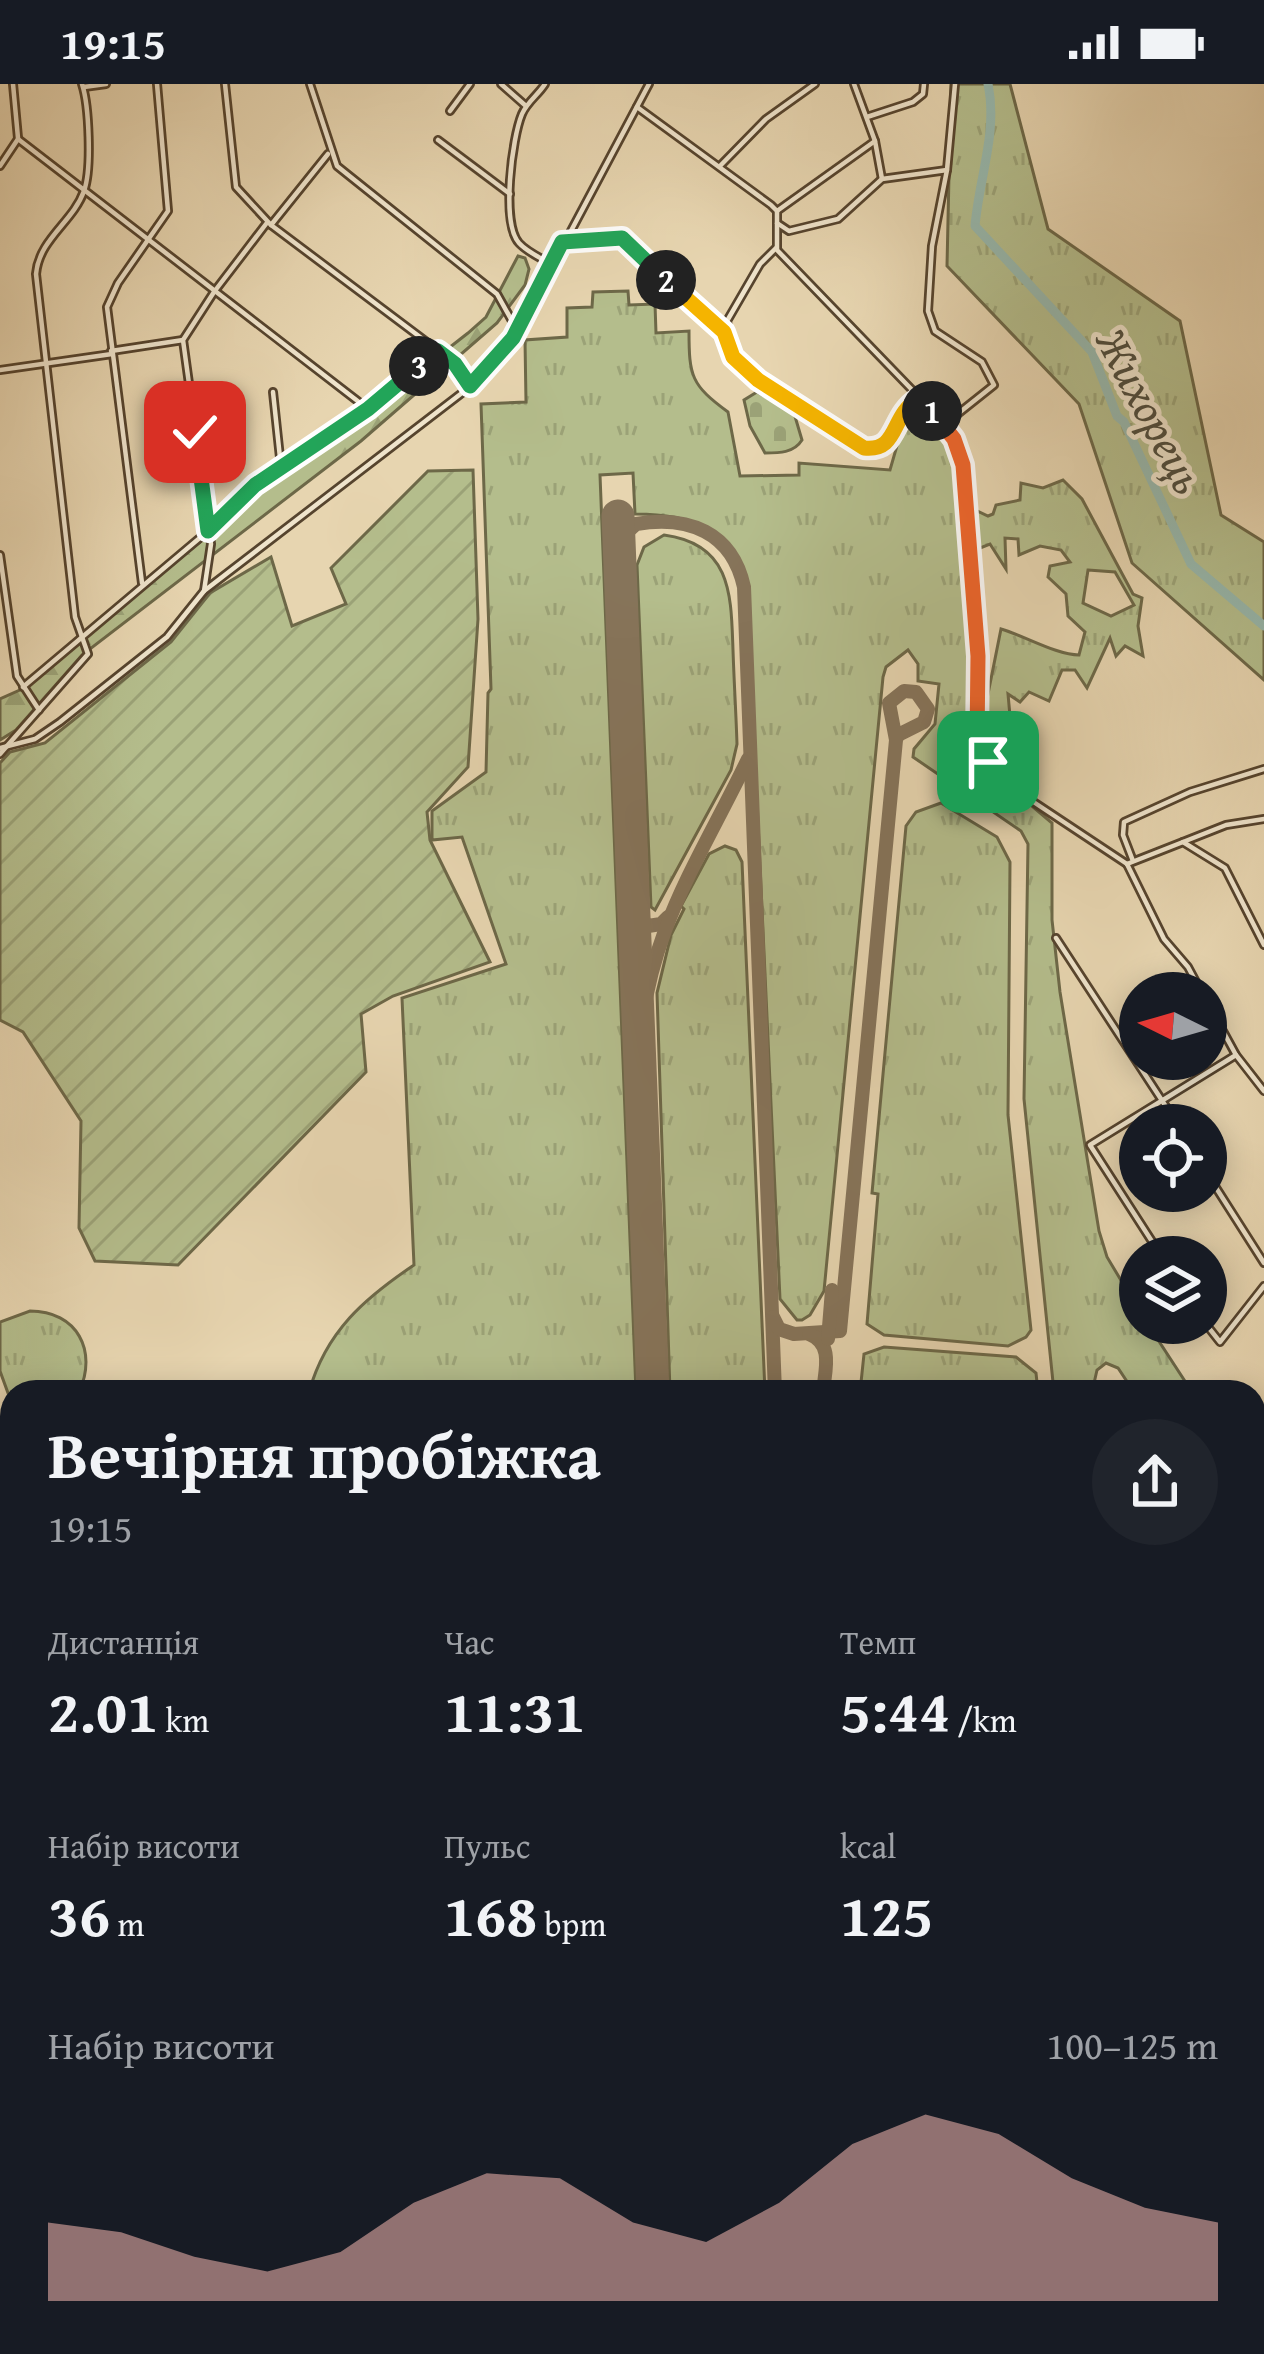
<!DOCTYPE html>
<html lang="uk">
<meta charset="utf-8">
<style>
:root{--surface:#171b24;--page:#20242c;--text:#f1f3f6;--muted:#9ea1a6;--accent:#c59692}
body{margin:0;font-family:"Gentium Book Plus",serif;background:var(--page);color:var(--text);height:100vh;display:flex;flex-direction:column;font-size:45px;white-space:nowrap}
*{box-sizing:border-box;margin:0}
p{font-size:39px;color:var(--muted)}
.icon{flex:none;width:66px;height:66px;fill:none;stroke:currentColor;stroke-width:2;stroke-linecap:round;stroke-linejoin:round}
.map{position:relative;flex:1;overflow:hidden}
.side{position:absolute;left:0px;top:1296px;width:1266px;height:975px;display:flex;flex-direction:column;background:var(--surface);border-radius:36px 36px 0 0;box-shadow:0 6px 30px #0003}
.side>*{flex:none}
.needle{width:78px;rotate:275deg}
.controls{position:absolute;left:1119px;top:888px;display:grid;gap:24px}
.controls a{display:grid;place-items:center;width:108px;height:108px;border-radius:50%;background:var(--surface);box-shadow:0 6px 30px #0003;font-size:60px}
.pin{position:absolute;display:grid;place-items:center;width:102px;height:102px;color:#fff;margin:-51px;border-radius:24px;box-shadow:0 6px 18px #0006}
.km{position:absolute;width:60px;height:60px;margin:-30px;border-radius:50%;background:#222;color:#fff;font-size:33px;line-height:60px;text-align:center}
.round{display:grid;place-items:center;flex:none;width:126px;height:126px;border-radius:63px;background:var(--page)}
.headline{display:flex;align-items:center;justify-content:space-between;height:204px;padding:0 48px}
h1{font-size:66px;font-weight:600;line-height:90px}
.stats{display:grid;grid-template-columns:repeat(3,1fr);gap:18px;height:204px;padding:12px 48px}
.stats div{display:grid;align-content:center}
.stats b{font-size:60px;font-weight:600}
.stats small{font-size:33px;font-weight:400}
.stats p{font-size:33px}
.chart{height:336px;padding:24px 48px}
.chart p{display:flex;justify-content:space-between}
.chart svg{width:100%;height:216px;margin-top:12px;fill:var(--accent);opacity:.7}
.status{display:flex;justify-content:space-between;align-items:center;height:84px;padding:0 60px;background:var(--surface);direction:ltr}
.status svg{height:33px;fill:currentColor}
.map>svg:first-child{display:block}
</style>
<div class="status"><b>19:15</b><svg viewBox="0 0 49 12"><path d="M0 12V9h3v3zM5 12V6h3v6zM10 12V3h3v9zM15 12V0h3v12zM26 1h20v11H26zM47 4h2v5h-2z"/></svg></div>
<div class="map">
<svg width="1264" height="2270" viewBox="0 0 1264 2270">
<defs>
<pattern id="grass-tufts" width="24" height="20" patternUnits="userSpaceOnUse" patternTransform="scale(3)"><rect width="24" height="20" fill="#b4bd8c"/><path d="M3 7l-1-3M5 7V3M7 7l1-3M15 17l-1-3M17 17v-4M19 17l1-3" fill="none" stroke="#9ba277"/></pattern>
<pattern id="forest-firs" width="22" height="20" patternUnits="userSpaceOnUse" patternTransform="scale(3)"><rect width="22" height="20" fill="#b4bd8c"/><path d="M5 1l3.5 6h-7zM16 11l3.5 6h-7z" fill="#9ba277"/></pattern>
<pattern id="cemetery-stones" width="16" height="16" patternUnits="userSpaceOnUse" patternTransform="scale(3)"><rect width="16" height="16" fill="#b4bd8c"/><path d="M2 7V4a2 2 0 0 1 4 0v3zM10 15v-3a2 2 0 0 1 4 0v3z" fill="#9ba277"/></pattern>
<pattern id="garden-furrows" width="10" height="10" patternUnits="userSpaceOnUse" patternTransform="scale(3)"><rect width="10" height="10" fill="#b4bd8c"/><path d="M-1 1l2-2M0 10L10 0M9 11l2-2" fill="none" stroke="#9ba277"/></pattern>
</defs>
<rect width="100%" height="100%" fill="#e7d5b0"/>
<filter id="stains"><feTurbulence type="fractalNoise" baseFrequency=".00167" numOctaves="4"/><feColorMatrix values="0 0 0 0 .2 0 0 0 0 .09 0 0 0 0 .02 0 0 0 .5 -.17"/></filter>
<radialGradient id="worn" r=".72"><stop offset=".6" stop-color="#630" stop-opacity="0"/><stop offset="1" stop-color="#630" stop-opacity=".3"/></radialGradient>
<g fill="url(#grass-tufts)" stroke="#6d6848" stroke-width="3" fill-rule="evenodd">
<path d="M951,0H1010L1048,145L1180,237L1221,431L1264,458V596L1132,479L1079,320L947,182Z"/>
<path d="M628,207L629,221L655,220L656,249L689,247C689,292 691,301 728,328L740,392L799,391V379L890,386L907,327L925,325L945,346L953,371H956L973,568V672L1052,739V836L1060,908L1099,1147L1107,1173L1140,1228V1239H1147L1192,1308H1134L1118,1284L1106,1279L1097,1286L1092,1308H1054L1024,1015L1028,760L1021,747L913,673L914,665L935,640L939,600L918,597V580L908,566L886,583L883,593L824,1207L810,1231L802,1236H797L780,1215L747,500C726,442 694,431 635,430L633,389L600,391L636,1308H309C326,1247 365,1214 414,1181L402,914L506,880L462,753L432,756V727L486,688L488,609L491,605L481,320L526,318L525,256L567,253V224L592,223L593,208Z"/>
<path d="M1063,396L1082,415L1133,510L1142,514L1138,542L1143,572L1125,562L1116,572L1110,554L1087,604L1075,586H1062L1049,617L1029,608L1020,618L1008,610L1010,632L1023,635L995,665L984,630L1001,545C1025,552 1057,571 1079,571L1085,548L1068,532L1066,510L1048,493L1050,482L1070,478L1061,466L1040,462L1019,471L1018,455L1005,454L1006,485L990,460L975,466L973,425L988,432L993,430L996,421L1020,416L1021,399L1043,404ZM1088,486L1115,488L1134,521L1111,532L1083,519Z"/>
<path d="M664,451C732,460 731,511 733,566C734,597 736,629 737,660L731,686L655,826L651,823L637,481L644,463Z"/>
<path d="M941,719L997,753L1010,778L1008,1031L1031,1246L1026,1253L1008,1262L884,1251L867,1240L878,1110L872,1109L906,742L916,728Z"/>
<path d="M725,762L736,766L742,778L765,1308H670L657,909L671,851L684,825L681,822L709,770Z"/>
<path d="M30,1227C77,1227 98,1267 79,1308H12V1320L0,1287V1238Z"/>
<path d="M884,1263L1016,1273L1036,1289L1038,1308H860L864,1270Z"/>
<path d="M454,2259H674L675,2270H460Z"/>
<path d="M708,2259H915L880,2270H708Z"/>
</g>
<path fill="url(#forest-firs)" stroke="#6d6848" stroke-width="3" d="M518,172L525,174L529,185L525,201L497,239L361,357L82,571L16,646L0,656V615L22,605L56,573L245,422L247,414L277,389L362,332L468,249L486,233Z"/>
<path fill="url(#cemetery-stones)" stroke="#6d6848" stroke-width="3" d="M757,308L794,329L802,356C794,369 779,369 765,369L750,342L744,316Z"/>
<path fill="url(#garden-furrows)" stroke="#6d6848" stroke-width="3" d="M473,386L478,535L468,683L427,728L430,756L490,878L393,912L361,930L366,988L178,1181L95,1177L79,1144L81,1037L23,948L0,936V679L10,668L45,659L171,558L210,509L271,473L292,542L346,520L331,484L428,387Z"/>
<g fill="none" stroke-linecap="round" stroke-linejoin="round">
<path stroke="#97b8ad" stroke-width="9" d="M988,0C998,48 979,94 975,142L1092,268L1117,332L1124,338L1191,480L1264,542"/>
<g stroke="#86745a" stroke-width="14">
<path d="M620,470L624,451L636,440C688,431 732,448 744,503L775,1308"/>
<path d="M634,826L648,842L661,840L668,833"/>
<path d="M639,972C645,851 698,779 748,675"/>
<path d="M773,1233L779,1245L794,1250L840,1247L896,656L898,651L924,638L928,625L916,608L904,607L889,619L896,656"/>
<path d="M809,1250C834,1260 825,1286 823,1308"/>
<path d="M828,1255L832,1206"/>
</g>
<path stroke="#86745a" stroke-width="33" d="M618,432L653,1308"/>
<g stroke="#56442e" stroke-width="10">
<g id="minor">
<path d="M13,0L18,54"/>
<path d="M225,0L236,103L271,141L456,280L471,302"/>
<path d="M310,0L337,82L497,210L516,244"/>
<path d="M501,0L526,22"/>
<path d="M545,0C538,11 527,18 522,30C512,54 501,139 519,159C527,168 541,174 551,180"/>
<path d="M854,0L875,57L882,95"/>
<path d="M84,3L106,0"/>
<path d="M637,23L771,121L777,127V166L945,340L954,355L963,381L978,571L979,666L1023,711L1127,780"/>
<path d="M450,27L470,0"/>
<path d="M867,33L913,18L923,10L924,0"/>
<path d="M438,56L510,110"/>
<path d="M0,82L18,55L368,325"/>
<path d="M720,82L766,35L815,0"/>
<path d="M777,127L875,57"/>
<path d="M777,139L789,147L838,135L882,95L947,86"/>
<path d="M271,141L328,70"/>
<path d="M562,158L621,154L726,254"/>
<path d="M776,164L760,180L727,237L733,273L758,296L864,364C895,368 887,343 902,325C905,322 917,316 920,315"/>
<path d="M111,267L183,256"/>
<path d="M0,286L112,270"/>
<path d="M273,308L281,383"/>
<path d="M945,340L994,301L982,278L935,247L928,227L932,162L947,86L955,0"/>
<path d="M0,471L17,592L39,626"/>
<path d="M142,499L107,223L118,199L168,127L157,0"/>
<path d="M204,507L211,460L183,256L214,208L266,140"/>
<path d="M23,603L208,447L255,401L368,325L438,267"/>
<path d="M0,664L35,655L60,638L167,553L204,507L471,302L499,272L529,226L649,0"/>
<path d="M0,670L88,570L75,533L36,190C39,155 73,138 84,107C92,85 89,21 82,0"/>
<path d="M1183,758L1226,741L1264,735"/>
<path d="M1133,777L1123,751L1124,738L1190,708L1264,685"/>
<path d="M1127,780L1183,758L1225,784L1264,861"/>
<path d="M1127,780L1164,855L1188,883L1202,909"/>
<path d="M1056,854L1178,1041"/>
<path d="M1206,916L1236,971L1264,1007"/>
<path d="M1206,1088L1264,1179"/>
<path d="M1162,1173L1090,1061L1236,971"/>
<path d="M1205,1239L1220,1258L1264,1202"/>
<path d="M1254,1949L1264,1944"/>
<path d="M1090,2270L1093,2259"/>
</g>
</g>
<g stroke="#261303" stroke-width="16">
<g id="primary">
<path d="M0,1920L12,1951"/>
<path d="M0,1949L12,1980"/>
<path d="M197,2259L214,2270"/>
<path d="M225,2259L244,2270"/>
<path d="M1126,2270L1128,2259"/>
</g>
</g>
<use href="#minor" stroke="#efe4cc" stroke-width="4.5"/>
<use href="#primary" stroke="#e4ba78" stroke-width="10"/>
</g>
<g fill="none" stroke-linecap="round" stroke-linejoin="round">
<g stroke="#fff" stroke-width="24">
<path id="split-1" d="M932,327L954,355L963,381L978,572L977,656L988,678"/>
</g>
<g stroke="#fff" stroke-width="24">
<path id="split-2" d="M666,196L724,248L733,273L758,296L864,364C899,368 890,332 918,315L932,327"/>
</g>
<g stroke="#fff" stroke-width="24">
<path id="split-3" d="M419,282L438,267L455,280L470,302L513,254L562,158L622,154L666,196"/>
</g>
<g stroke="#fff" stroke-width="24">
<path id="split-4" d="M195,348L208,447L255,401L368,325L419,282"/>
</g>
<use href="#split-1" stroke="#f0652b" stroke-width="15"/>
<use href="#split-2" stroke="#f5b400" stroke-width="15"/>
<use href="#split-3" stroke="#22a559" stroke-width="15"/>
<use href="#split-4" stroke="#22a559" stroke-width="15"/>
</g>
<g text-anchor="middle" stroke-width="10" stroke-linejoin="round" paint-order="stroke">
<g font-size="45" font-style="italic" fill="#4e4d3e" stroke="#efe4cc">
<text transform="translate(1151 327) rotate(62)" y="16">Жихорець</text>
</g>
</g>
<rect width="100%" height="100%" filter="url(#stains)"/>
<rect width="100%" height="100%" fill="url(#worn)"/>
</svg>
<div class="controls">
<a><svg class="needle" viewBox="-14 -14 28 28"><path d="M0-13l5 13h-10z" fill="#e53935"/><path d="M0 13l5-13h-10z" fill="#9ea1a6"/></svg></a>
<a><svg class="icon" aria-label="locate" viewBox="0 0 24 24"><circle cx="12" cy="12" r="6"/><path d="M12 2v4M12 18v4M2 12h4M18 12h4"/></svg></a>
<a><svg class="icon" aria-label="layers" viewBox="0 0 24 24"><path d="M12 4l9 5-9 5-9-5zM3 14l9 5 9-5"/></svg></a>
</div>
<div class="pin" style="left:988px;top:678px;background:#1e9e55"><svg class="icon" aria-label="arrive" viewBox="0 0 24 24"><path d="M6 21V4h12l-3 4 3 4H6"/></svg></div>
<div class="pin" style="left:195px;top:348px;background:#d93025"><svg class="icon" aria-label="check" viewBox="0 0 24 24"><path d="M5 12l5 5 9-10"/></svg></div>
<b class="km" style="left:932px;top:327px">1</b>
<b class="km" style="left:666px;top:196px">2</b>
<b class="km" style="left:419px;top:282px">3</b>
<section class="side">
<div class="headline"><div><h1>Вечірня пробіжка</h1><p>19:15</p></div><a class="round"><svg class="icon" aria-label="share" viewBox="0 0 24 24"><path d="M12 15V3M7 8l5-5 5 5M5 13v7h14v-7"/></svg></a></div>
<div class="stats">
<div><p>Дистанція</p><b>2.01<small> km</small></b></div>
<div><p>Час</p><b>11:31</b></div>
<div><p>Темп</p><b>5:44<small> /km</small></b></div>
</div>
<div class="stats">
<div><p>Набір висоти</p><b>36<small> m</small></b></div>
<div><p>Пульс</p><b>168<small> bpm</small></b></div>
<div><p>kcal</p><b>125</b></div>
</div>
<div class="chart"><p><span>Набір висоти</span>100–125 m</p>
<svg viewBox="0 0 160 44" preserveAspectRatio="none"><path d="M0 44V28L10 30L20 35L30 38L40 34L50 24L60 18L70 19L80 28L90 32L100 24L110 12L120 6L130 10L140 19L150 25L160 28V44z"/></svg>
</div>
</section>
</div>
